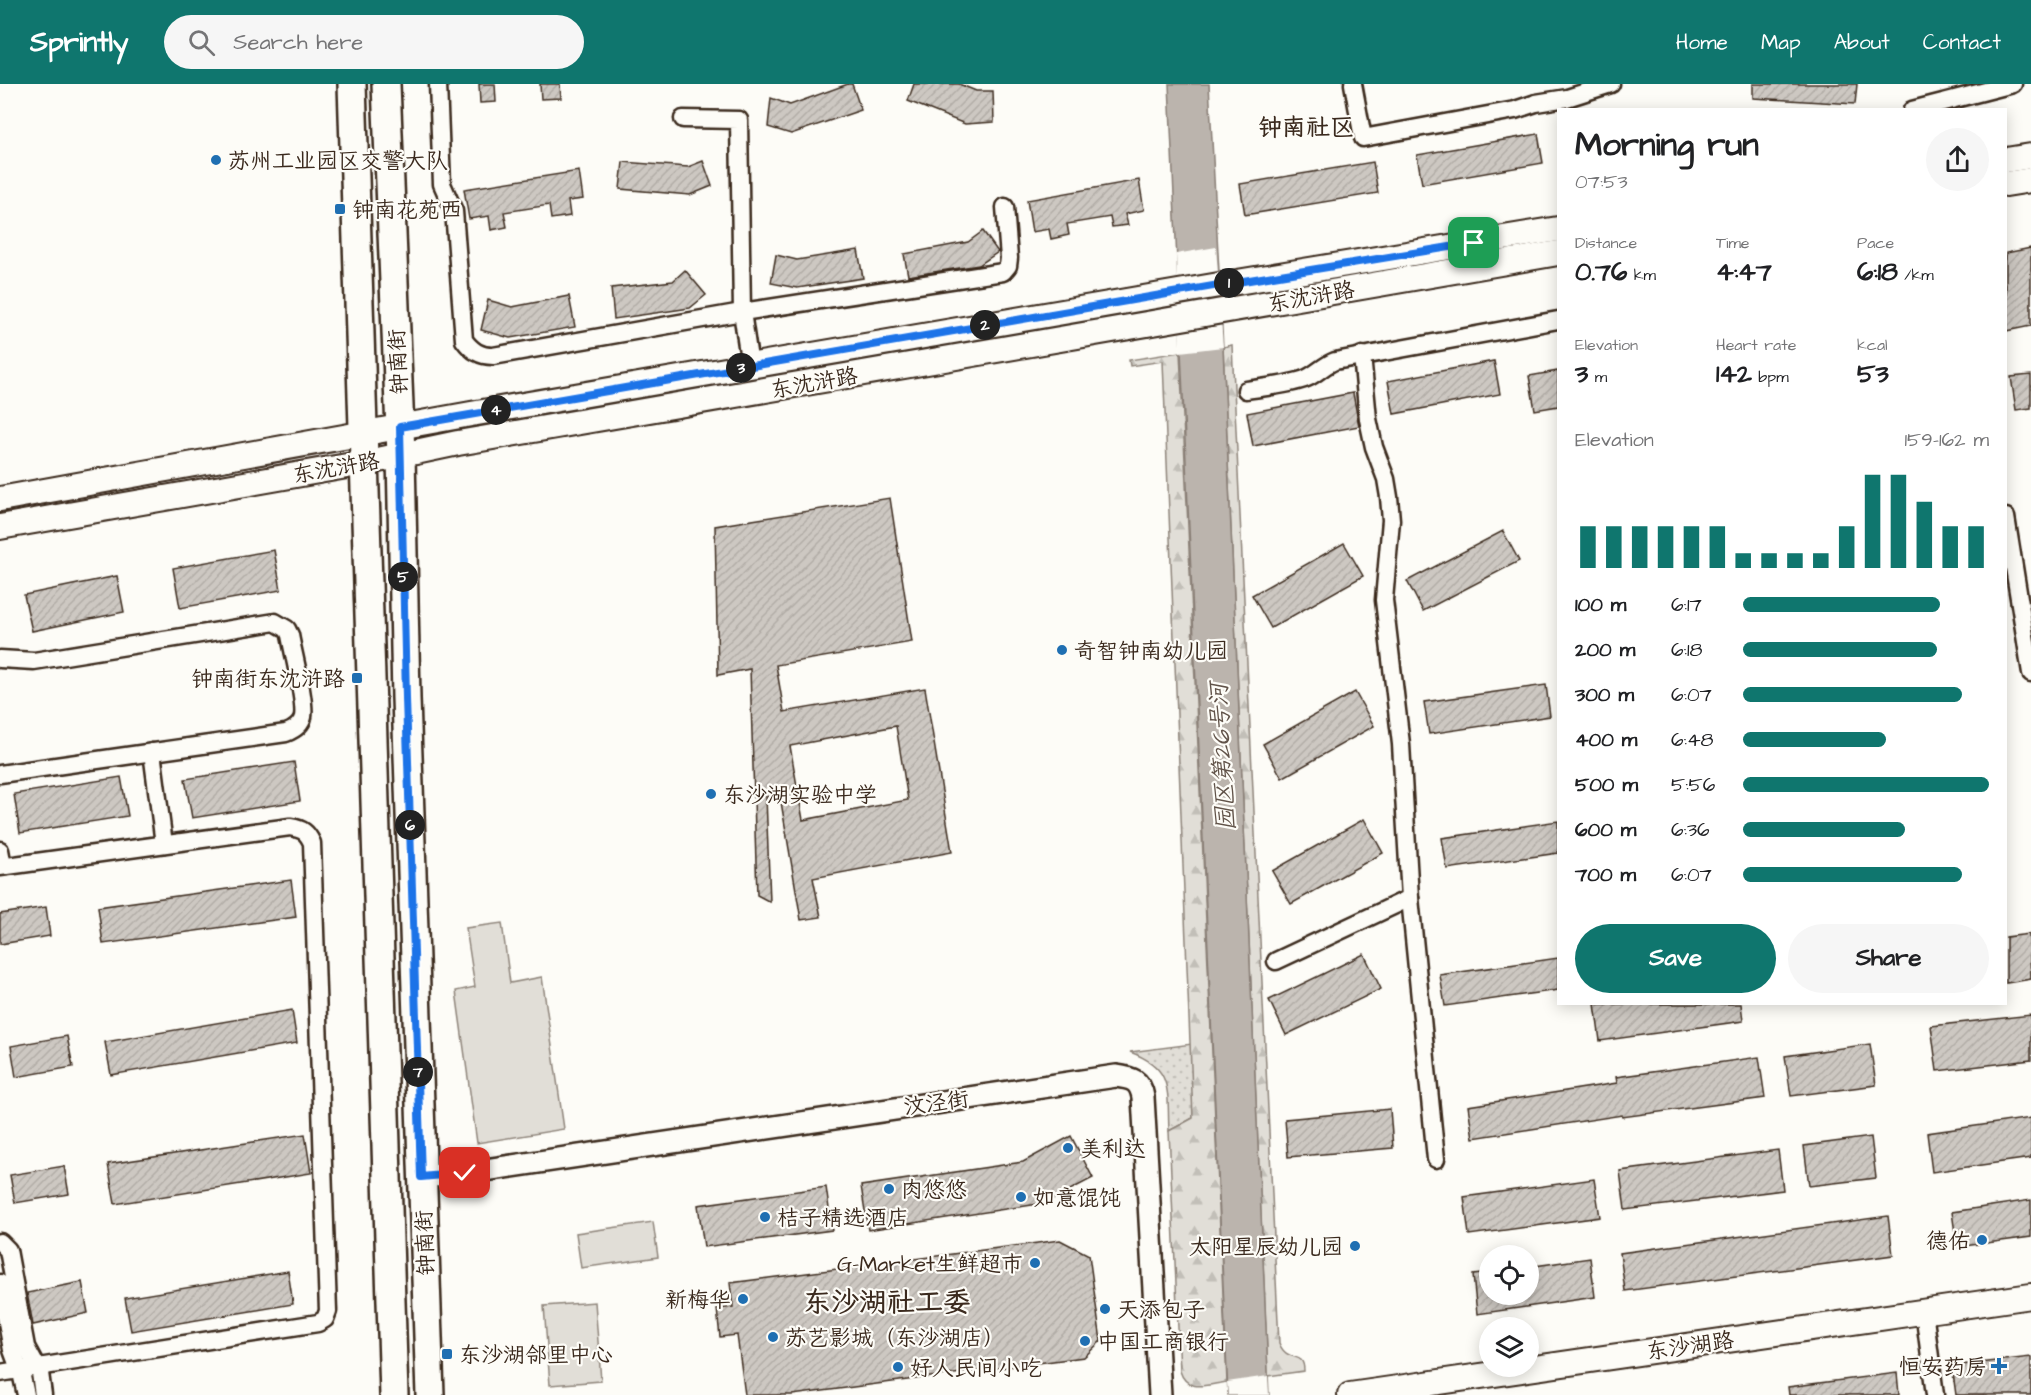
<!DOCTYPE html>
<meta charset="utf-8">
<style>
:root{--surface:#fff;--page:#f6f6f6;--text:#202124;--muted:#757577;--accent:#0f766e}
body{margin:0;font-family:"Architects Daughter","LXGW WenKai TC",sans-serif;background:var(--page);color:var(--text);height:100vh;display:flex;flex-direction:column;font-size:22px;white-space:nowrap}
*{box-sizing:border-box;margin:0}
p{font-size:20px;color:var(--muted)}
.icon{flex:none;width:33px;height:33px;fill:none;stroke:currentColor;stroke-width:2;stroke-linecap:round;stroke-linejoin:round}
.map{position:relative;flex:1;overflow:hidden}
.sheet{position:absolute;left:1557px;top:24px;width:450px;height:897px;display:flex;flex-direction:column;background:var(--surface);border-radius:0px;box-shadow:0 3px 15px #0003}
.sheet>*{flex:none}
.tools{position:absolute;left:1479px;top:1161px;display:grid;gap:12px}
.tools a{display:grid;place-items:center;width:60px;height:60px;border-radius:50%;background:var(--surface);box-shadow:0 3px 15px #0003;font-size:30px}
.pin{position:absolute;display:grid;place-items:center;width:51px;height:51px;color:#fff;margin:-26px;border-radius:12px;box-shadow:0 3px 9px #0006}
.km{position:absolute;width:30px;height:30px;margin:-15px;border-radius:50%;background:#222;color:#fff;font-size:16px;line-height:30px;text-align:center}
.round{display:grid;place-items:center;flex:none;width:63px;height:63px;border-radius:32px;background:var(--page)}
.head{display:flex;align-items:center;justify-content:space-between;height:102px;padding:0 18px}
h1{font-size:33px;font-weight:700;line-height:45px}
.stats{display:grid;grid-template-columns:repeat(3,1fr);gap:9px;height:102px;padding:6px 18px}
.stats div{display:grid;align-content:center}
.stats b{font-size:26px;font-weight:700}
.stats small{font-size:16px;font-weight:400}
.stats p{font-size:16px}
.chart{height:168px;padding:12px 18px}
.chart p{display:flex;justify-content:space-between}
.chart svg{width:100%;height:108px;margin-top:6px;stroke:var(--accent);stroke-width:6}
.action{display:flex;gap:12px;margin-top:auto;padding:12px 18px}
.action a{flex:1;height:69px;border-radius:36px;background:var(--accent);color:#fff;font-size:24px;font-weight:700;line-height:69px;text-align:center}
.action a+a{background:var(--page);color:var(--text)}
ul{padding:0 18px;list-style:none;font-size:20px}
li{display:grid;grid-template-columns:96px 72px 1fr;align-items:center;height:45px}
li i{height:15px;border-radius:8px;background:var(--accent)}
header{display:flex;align-items:center;gap:36px;box-sizing:border-box;height:84px;padding:0 30px;background:var(--accent);color:#fff}
header strong{font-size:28px}
nav{display:flex;gap:33px;margin-inline-start:auto;font-size:21px}
.search{width:420px;height:54px;background:var(--page);display:flex;align-items:center;gap:15px;box-sizing:border-box;padding:0 21px;border-radius:33px;color:var(--muted);font-size:22px}
.map>svg:first-child{display:block}
</style>
<header>
<strong>Sprintly</strong>
<div class="search"><svg class="icon" aria-label="search" viewBox="0 0 24 24"><circle cx="10" cy="10" r="6"/><path d="M15 15l6 6"/></svg>Search here</div>
<nav><a>Home</a><a>Map</a><a>About</a><a>Contact</a></nav>
</header>
<div class="map">
<svg width="2031" height="1311" viewBox="0 0 2031 1311">
<defs>
<pattern id="grass-dots" width="8" height="8" patternUnits="userSpaceOnUse" patternTransform="scale(1.5)"><rect width="8" height="8" fill="#e1ded7"/><path d="M2 2h.1M6 6h.1" fill="none" stroke="#c2bfb8" stroke-width="1.8" stroke-linecap="round"/></pattern>
<pattern id="forest-firs" width="22" height="20" patternUnits="userSpaceOnUse" patternTransform="scale(1.5)"><rect width="22" height="20" fill="#e1ded7"/><path d="M5 1l3.5 6h-7zM16 11l3.5 6h-7z" fill="#c2bfb8"/></pattern>
<pattern id="building-hatch" width="6" height="6" patternUnits="userSpaceOnUse" patternTransform="scale(1.5)"><rect width="6" height="6" fill="#cdc8c2"/><path d="M-1 1l2-2M0 6l6-6M5 7l2-2" fill="none" stroke="#b1aca6"/></pattern>
</defs>
<rect width="100%" height="100%" fill="#fdfcf7"/>
<filter id="ink" filterUnits="userSpaceOnUse"><feTurbulence type="fractalNoise" baseFrequency=".0167" numOctaves="2"/><feDisplacementMap in="SourceGraphic" scale="12" xChannelSelector="R" yChannelSelector="G"/><feConvolveMatrix kernelMatrix="1 2 1 2 8 2 1 2 1" color-interpolation-filters="sRGB"/></filter>
<g filter="url(#ink)">
<path fill="url(#grass-dots)" stroke="#8e847a" stroke-width="1.5" d="M1192,960L1193,1034L1169,1047C1167,1007 1174,984 1130,968Z"/>
<g fill="url(#forest-firs)" stroke="#8e847a" stroke-width="1.5">
<path d="M1232,261L1279,1259C1288,1281 1304,1265 1304,1287L1268,1292L1223,263Z"/>
<path d="M1180,268L1227,1298C1209,1300 1187,1310 1180,1287L1169,1047L1193,1034L1163,277L1130,282L1129,276Z"/>
</g>
<g fill="#e1ded7" stroke="#8e847a" stroke-width="1.5">
<path d="M502,839L510,899L542,893L564,1045L477,1059L456,907L475,903L466,844Z"/>
<path d="M653,1138L658,1173L581,1184L576,1149Z"/>
<path d="M595,1218L601,1297L550,1301L544,1222Z"/>
</g>
<path fill="#bbb4ad" stroke="#887d74" stroke-width="1.5" d="M1169,0H1209L1223,263L1269,1311H1228Z"/>
<g fill="#fdfcf7">
<path d="M1216,163L1223,263L1180,268L1176,170Z"/>
<path d="M1268,1292L1269,1311H1228L1227,1298Z"/>
</g>
<g fill="url(#building-hatch)" stroke="#3b2a1e" stroke-width="1.5" fill-rule="evenodd">
<path d="M479,0H495L496,18L480,19Z"/>
<path d="M540,0H560L561,14L541,15Z"/>
<path d="M848,0H852L861,26L791,50L768,43L771,14L790,21Z"/>
<path d="M914,0H959L976,7H993L994,38L965,40L908,17Z"/>
<path d="M1753,0H1857L1855,20L1753,14Z"/>
<path d="M1538,50L1543,79L1422,100L1417,71Z"/>
<path d="M703,77L712,102L690,111L620,105L623,78L688,83Z"/>
<path d="M1373,78L1378,109L1245,131L1240,100Z"/>
<path d="M579,87L583,115L568,117L570,132L551,135L549,121L504,128L507,143L491,146L489,132L469,135L464,105Z"/>
<path d="M1139,96L1144,126L1125,130L1128,141L1112,143L1110,133L1067,140L1069,151L1051,155L1049,145L1032,148L1027,116Z"/>
<path d="M983,147L998,168L979,181L908,192L904,170L968,158Z"/>
<path d="M2031,164V242L2006,247V169Z"/>
<path d="M858,166L863,194L797,204L771,199L776,171L797,176Z"/>
<path d="M685,186L706,211L690,224L614,235L611,204L673,197Z"/>
<path d="M569,212L575,243L510,254L481,246L488,216L512,223Z"/>
<path d="M1494,277L1500,310L1394,330L1388,297Z"/>
<path d="M1558,287V322L1535,326L1529,292Z"/>
<path d="M2031,291V324L2016,326L2011,293Z"/>
<path d="M1353,309L1359,342L1253,362L1247,329Z"/>
<path d="M890,414L912,558L776,581L784,628L925,604L952,768L813,794L821,833L801,836L780,712L766,713L770,818L757,811L750,585L718,591L715,442ZM896,642L908,716L803,736L790,662Z"/>
<path d="M1503,447L1519,477L1423,527L1407,497Z"/>
<path d="M1344,459L1363,492L1271,544L1252,511Z"/>
<path d="M274,466L281,506L180,524L173,484Z"/>
<path d="M117,492L124,528L32,547L24,511Z"/>
<path d="M1546,601L1550,632L1429,650L1424,618Z"/>
<path d="M1355,608L1374,642L1282,694L1263,660Z"/>
<path d="M294,678L300,717L192,734L185,695Z"/>
<path d="M121,693L128,732L20,749L14,710Z"/>
<path d="M1364,735L1383,769L1291,820L1272,787Z"/>
<path d="M1558,737V769L1447,785L1442,754Z"/>
<path d="M291,796L296,833L103,860L98,823Z"/>
<path d="M46,823L50,852L0,860V830Z"/>
<path d="M2029,850L2031,895L2006,899V853Z"/>
<path d="M1364,870L1381,905L1286,951L1269,916Z"/>
<path d="M1558,874V906L1445,922L1440,891Z"/>
<path d="M1595,920H1741L1743,937L1600,957Z"/>
<path d="M292,926L297,959L111,991L105,958Z"/>
<path d="M2031,931V976L1937,987L1931,942Z"/>
<path d="M67,952L73,983L16,993L11,962Z"/>
<path d="M1870,960L1876,1001L1791,1012L1785,972Z"/>
<path d="M1759,973L1765,1014L1622,1033V1031L1473,1054L1468,1022L1617,999L1616,993Z"/>
<path d="M1390,1025L1393,1064L1288,1073L1285,1035Z"/>
<path d="M2031,1034V1074L1932,1088L1927,1049Z"/>
<path d="M305,1050L311,1089L115,1120L108,1080Z"/>
<path d="M1071,1052L1093,1094L1045,1119L868,1146L861,1102L1023,1078Z"/>
<path d="M1871,1053L1876,1094L1809,1102L1804,1062Z"/>
<path d="M1778,1066L1783,1106L1625,1126L1620,1087Z"/>
<path d="M64,1082L69,1110L15,1119L10,1091Z"/>
<path d="M1594,1095L1600,1133L1469,1151L1464,1113Z"/>
<path d="M826,1103L832,1146L704,1163L698,1121Z"/>
<path d="M2031,1116V1153L1957,1163L1952,1128Z"/>
<path d="M1888,1132L1893,1171L1625,1207L1620,1169Z"/>
<path d="M1060,1156L1089,1171L1101,1257L1084,1273L792,1311H745L737,1251L720,1253L717,1225L733,1223L730,1199Z"/>
<path d="M1590,1174L1595,1213L1477,1230L1473,1191L1490,1189V1210H1528V1183Z"/>
<path d="M288,1187L293,1220L131,1247L125,1214Z"/>
<path d="M82,1198L88,1229L33,1241L27,1209Z"/>
<path d="M2031,1273V1311H1956L1952,1282Z"/>
<path d="M1897,1289L1899,1311H1789L1788,1303Z"/>
</g>
<g fill="none" stroke-linecap="round" stroke-linejoin="round">
<g stroke="#3b2a1e" stroke-width="21">
<g id="minor">
<path d="M438,0L442,100L454,127L464,256C472,267 480,272 493,272L742,228L1003,188L1008,182L1009,174L1005,123"/>
<path d="M1353,0L1363,54L1515,26L1536,19L1567,14L1611,0"/>
<path d="M1912,26L2013,0"/>
<path d="M683,35L739,36L742,228L750,282"/>
<path d="M1362,271L1368,335L1374,363L1386,395L1389,413L1391,436L1384,516L1401,660L1410,814L1436,1075"/>
<path d="M1246,306C1264,303 1291,301 1307,294C1318,289 1324,281 1335,277L1558,236"/>
<path d="M2006,433L2031,589"/>
<path d="M0,575L34,577L275,538L287,545L290,551C293,569 306,618 303,633C301,642 294,646 286,649L0,690"/>
<path d="M152,668L164,760"/>
<path d="M0,766L3,782"/>
<path d="M0,783L290,743C303,745 307,748 312,759L328,1227L325,1235L318,1239L0,1289"/>
<path d="M1276,877L1410,814"/>
<path d="M0,1158L8,1166L26,1263L40,1289L43,1311"/>
<path d="M0,1199L12,1266L22,1293L26,1311"/>
<path d="M1924,1227L1935,1311"/>
</g>
</g>
<g stroke="#3b2a1e" stroke-width="26">
<path id="tertiary" d="M421,1093L465,1089L1116,992C1132,994 1140,996 1143,1013L1160,1311"/>
</g>
<g stroke="#3b2a1e" stroke-width="28">
<g id="secondary">
<path d="M2006,76L2031,72"/>
<path d="M2006,100L2031,96"/>
<path d="M0,415L471,330L1219,201L1558,145"/>
<path d="M0,443L364,379L458,359L1558,169"/>
<path d="M1350,1311L2031,1212"/>
</g>
</g>
<g stroke="#3b2a1e" stroke-width="32">
<g id="primary">
<path d="M352,0L394,1311"/>
<path d="M386,0L401,371L406,614L430,1311"/>
</g>
</g>
<use href="#minor" stroke="#fdfcf7" stroke-width="16"/>
<use href="#tertiary" stroke="#fdfcf7" stroke-width="21"/>
<use href="#secondary" stroke="#fdfcf7" stroke-width="24"/>
<use href="#primary" stroke="#fdfcf7" stroke-width="27"/>
</g>
</g>
<g fill="none" stroke-linecap="round" stroke-linejoin="round" filter="url(#ink)">
<g stroke="#fff" stroke-width="12">
<path id="route" d="M465,1089L421,1093L406,614L400,343L1219,201L1474,159"/>
</g>
<use href="#route" stroke="#1a73e8" stroke-width="8"/>
</g>
<g fill="#1f6fb2" stroke="#fdfcf7" stroke-width="2">
<circle cx="216" cy="76" r="6"/>
<rect x="334" y="119" width="12" height="12" rx="3"/>
<circle cx="1062" cy="566" r="6"/>
<rect x="351" y="588" width="12" height="12" rx="3"/>
<circle cx="711" cy="710" r="6"/>
<circle cx="1068" cy="1064" r="6"/>
<circle cx="889" cy="1105" r="6"/>
<circle cx="1021" cy="1113" r="6"/>
<circle cx="765" cy="1133" r="6"/>
<circle cx="1982" cy="1156" r="6"/>
<circle cx="1355" cy="1162" r="6"/>
<circle cx="1035" cy="1179" r="6"/>
<circle cx="743" cy="1215" r="6"/>
<circle cx="1105" cy="1225" r="6"/>
<circle cx="773" cy="1253" r="6"/>
<circle cx="1085" cy="1257" r="6"/>
<rect x="441" y="1264" width="12" height="12" rx="3"/>
<path d="M1996 1273h6v6h6v6h-6v6h-6v-6h-6v-6h6z"/>
<circle cx="898" cy="1283" r="6"/>
</g>
<g text-anchor="middle" stroke-width="4.5" stroke-linejoin="round" paint-order="stroke">
<g font-size="22" fill="#3b2a1e" stroke="#fdfcf7" text-anchor="start">
<text x="228" y="84">苏州工业园区交警大队</text>
<text x="352" y="133">钟南花苑西</text>
<text x="1074" y="574">奇智钟南幼儿园</text>
<text x="345" y="602" text-anchor="end">钟南街东沈浒路</text>
<text x="723" y="718">东沙湖实验中学</text>
<text x="1080" y="1072">美利达</text>
<text x="901" y="1113">肉悠悠</text>
<text x="1033" y="1121">如意馄饨</text>
<text x="777" y="1141">桔子精选酒店</text>
<text x="1970" y="1164" text-anchor="end">德佑</text>
<text x="1343" y="1170" text-anchor="end">太阳星辰幼儿园</text>
<text x="1023" y="1187" text-anchor="end">G-Market生鲜超市</text>
<text x="731" y="1223" text-anchor="end">新梅华</text>
<text x="1117" y="1233">天添包子</text>
<text x="785" y="1261">苏艺影城（东沙湖店）</text>
<text x="1097" y="1265">中国工商银行</text>
<text x="459" y="1278">东沙湖邻里中心</text>
<text x="1987" y="1290" text-anchor="end">恒安药房</text>
<text x="910" y="1291">好人民间小吃</text>
</g>
<g font-size="22" fill="#3b2a1e" stroke="#fdfcf7">
<text transform="translate(1311 212) rotate(-10)" y="8">东沈浒路</text>
<text transform="translate(397 278) rotate(-93)" y="8">钟南街</text>
<text transform="translate(814 298) rotate(-10)" y="8">东沈浒路</text>
<text transform="translate(336 383) rotate(-10)" y="8">东沈浒路</text>
<text transform="translate(936 1018) rotate(-8)" y="8">汶泾街</text>
<text transform="translate(424 1159) rotate(-92)" y="8">钟南街</text>
<text transform="translate(1690 1261) rotate(-8)" y="8">东沙湖路</text>
</g>
<g font-size="24" font-weight="bold" fill="#3b2a1e" stroke="#fdfcf7">
<text x="1306" y="51">钟南社区</text>
</g>
<g font-size="24" font-style="italic" fill="#615349" stroke="#fdfcf7">
<text transform="translate(1222 673) rotate(-93)" y="8">园区第26号河</text>
</g>
<g font-size="28" font-weight="bold" fill="#3b2a1e" stroke="#fdfcf7">
<text x="887" y="1227">东沙湖社工委</text>
</g>
</g>
</svg>
<div class="tools">
<a><svg class="icon" aria-label="locate" viewBox="0 0 24 24"><circle cx="12" cy="12" r="6"/><path d="M12 2v4M12 18v4M2 12h4M18 12h4"/></svg></a>
<a><svg class="icon" aria-label="layers" viewBox="0 0 24 24"><path d="M12 4l9 5-9 5-9-5zM3 14l9 5 9-5"/></svg></a>
</div>
<div class="pin" style="left:1474px;top:159px;background:#1e9e55"><svg class="icon" aria-label="arrive" viewBox="0 0 24 24"><path d="M6 21V4h12l-3 4 3 4H6"/></svg></div>
<div class="pin" style="left:465px;top:1089px;background:#d93025"><svg class="icon" aria-label="check" viewBox="0 0 24 24"><path d="M5 12l5 5 9-10"/></svg></div>
<b class="km" style="left:1229px;top:199px">1</b>
<b class="km" style="left:985px;top:241px">2</b>
<b class="km" style="left:741px;top:284px">3</b>
<b class="km" style="left:496px;top:326px">4</b>
<b class="km" style="left:403px;top:493px">5</b>
<b class="km" style="left:410px;top:741px">6</b>
<b class="km" style="left:418px;top:988px">7</b>
<section class="sheet">
<div class="head"><div><h1>Morning run</h1><p>07:53</p></div><a class="round"><svg class="icon" aria-label="share" viewBox="0 0 24 24"><path d="M12 15V3M7 8l5-5 5 5M5 13v7h14v-7"/></svg></a></div>
<div class="stats">
<div><p>Distance</p><b>0.76<small> km</small></b></div>
<div><p>Time</p><b>4:47</b></div>
<div><p>Pace</p><b>6:18<small> /km</small></b></div>
</div>
<div class="stats">
<div><p>Elevation</p><b>3<small> m</small></b></div>
<div><p>Heart rate</p><b>142<small> bpm</small></b></div>
<div><p>kcal</p><b>53</b></div>
</div>
<div class="chart"><p><span>Elevation</span>159–162 m</p>
<svg viewBox="0 0 160 44" preserveAspectRatio="none"><path d="M5 44V27M15 44V27M25 44V27M35 44V27M45 44V27M55 44V27M65 44V38M75 44V38M85 44V38M95 44V38M105 44V27M115 44V6M125 44V6M135 44V17M145 44V27M155 44V27"/></svg>
</div>
<ul>
<li><b>100 m</b>6:17<i style="width:80%"></i></li>
<li><b>200 m</b>6:18<i style="width:79%"></i></li>
<li><b>300 m</b>6:07<i style="width:89%"></i></li>
<li><b>400 m</b>6:48<i style="width:58%"></i></li>
<li><b>500 m</b>5:56<i style="width:100%"></i></li>
<li><b>600 m</b>6:36<i style="width:66%"></i></li>
<li><b>700 m</b>6:07<i style="width:89%"></i></li>
</ul>
<div class="action"><a>Save</a><a>Share</a></div>
</section>
</div>
